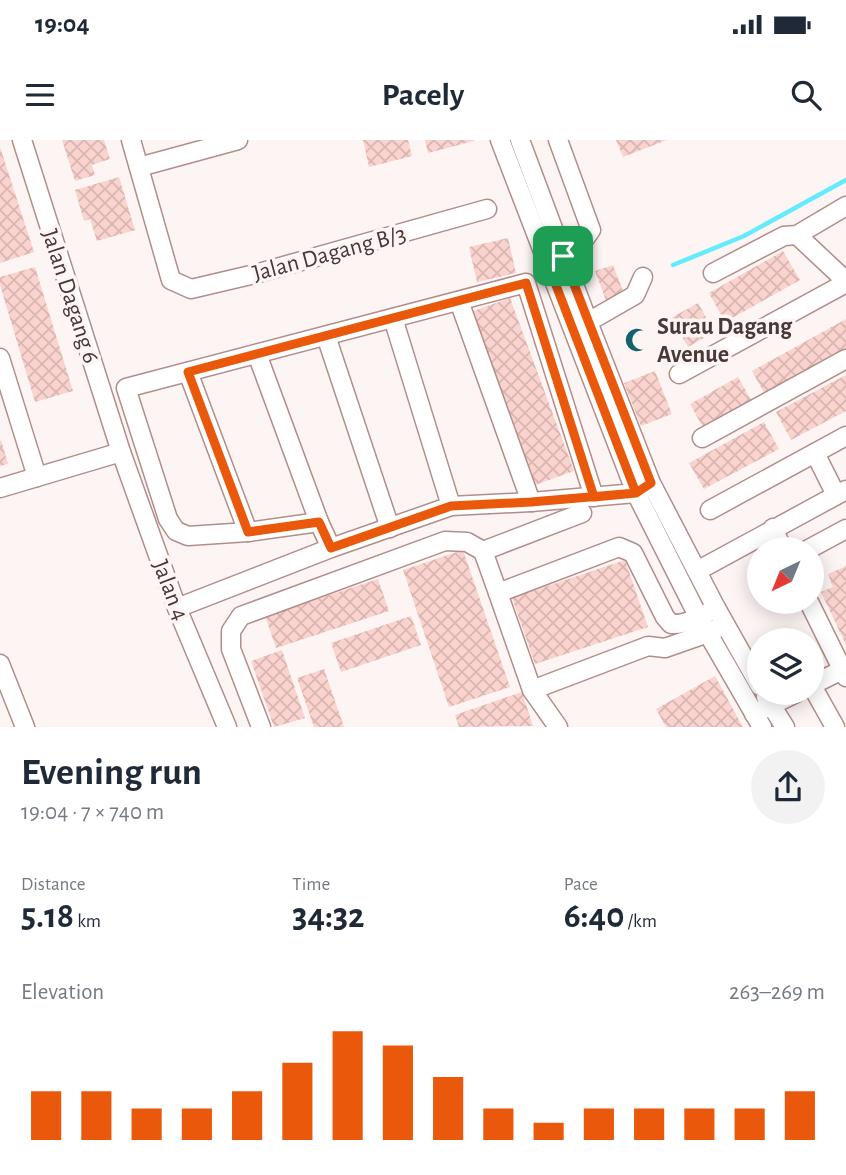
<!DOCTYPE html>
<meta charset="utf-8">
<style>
:root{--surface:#fff;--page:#f2f2f3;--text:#1f2937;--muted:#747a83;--accent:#ea580c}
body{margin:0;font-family:"Alegreya Sans",sans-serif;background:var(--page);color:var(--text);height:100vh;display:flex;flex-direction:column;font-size:26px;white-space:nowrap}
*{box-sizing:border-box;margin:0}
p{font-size:23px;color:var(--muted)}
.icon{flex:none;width:38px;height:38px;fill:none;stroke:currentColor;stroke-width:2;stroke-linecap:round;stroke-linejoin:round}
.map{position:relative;height:587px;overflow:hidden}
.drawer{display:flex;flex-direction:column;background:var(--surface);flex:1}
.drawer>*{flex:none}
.needle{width:46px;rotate:223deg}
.fabs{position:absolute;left:747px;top:397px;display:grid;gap:14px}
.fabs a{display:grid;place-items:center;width:77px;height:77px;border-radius:50%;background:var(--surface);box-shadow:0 4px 18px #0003;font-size:35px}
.pin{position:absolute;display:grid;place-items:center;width:60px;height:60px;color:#fff;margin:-30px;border-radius:14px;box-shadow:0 4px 10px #0006}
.round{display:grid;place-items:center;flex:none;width:74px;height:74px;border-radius:37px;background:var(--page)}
.head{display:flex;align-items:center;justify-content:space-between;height:119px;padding:0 21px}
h1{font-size:38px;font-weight:700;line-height:52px}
.stats{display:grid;grid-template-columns:repeat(3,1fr);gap:10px;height:119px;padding:7px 21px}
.stats div{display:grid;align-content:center}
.stats b{font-size:35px;font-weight:700}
.stats small{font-size:19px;font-weight:400}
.stats p{font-size:19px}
.chart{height:196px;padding:14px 21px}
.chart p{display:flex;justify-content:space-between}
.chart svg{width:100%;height:126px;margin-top:7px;stroke:var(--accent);stroke-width:6}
.status{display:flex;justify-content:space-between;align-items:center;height:49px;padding:0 35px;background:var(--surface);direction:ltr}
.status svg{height:19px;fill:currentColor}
header{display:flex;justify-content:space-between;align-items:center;height:91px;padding:0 21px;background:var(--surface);font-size:32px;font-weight:700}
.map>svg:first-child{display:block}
</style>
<div class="status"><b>19:04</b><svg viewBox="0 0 49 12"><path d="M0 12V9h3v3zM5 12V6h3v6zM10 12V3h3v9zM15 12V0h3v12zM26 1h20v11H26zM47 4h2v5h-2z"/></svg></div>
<header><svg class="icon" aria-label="menu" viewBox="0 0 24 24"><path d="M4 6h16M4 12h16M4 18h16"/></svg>Pacely<svg class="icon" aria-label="search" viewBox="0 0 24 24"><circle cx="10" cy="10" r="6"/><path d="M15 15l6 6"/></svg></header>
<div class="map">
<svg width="846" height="587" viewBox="0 0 846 587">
<defs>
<pattern id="building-cross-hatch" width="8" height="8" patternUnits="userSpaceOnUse" patternTransform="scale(1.75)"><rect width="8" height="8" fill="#fad3cf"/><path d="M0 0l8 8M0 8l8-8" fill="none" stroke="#d8b6b2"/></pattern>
</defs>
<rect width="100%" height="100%" fill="#fdf5f4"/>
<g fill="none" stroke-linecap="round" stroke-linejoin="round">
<path stroke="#64ecfe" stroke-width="4.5" d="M673,125L744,96L846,40"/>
</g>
<g fill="url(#building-cross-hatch)">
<path d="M62,0H104L110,19L92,25L95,35L75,41Z"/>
<path d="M363,0H408L412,16L369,27Z"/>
<path d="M425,0H474V1L428,13Z"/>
<path d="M616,0H667L623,17Z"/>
<path d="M0,7L34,112L0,123Z"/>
<path d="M119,37L135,90L97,101L90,79L84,81L75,50Z"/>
<path d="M508,98L516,133L477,142L469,107Z"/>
<path d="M783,111L800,140L725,182L709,153Z"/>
<path d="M613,125L625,156L607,163L595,131Z"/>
<path d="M35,127L73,251L35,262L0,145V137Z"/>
<path d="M510,158L574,331L535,345L471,172Z"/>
<path d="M698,163L714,192L688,207L671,178Z"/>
<path d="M846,179V214L767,258L752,231Z"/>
<path d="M655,231L672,274L641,286L624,243Z"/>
<path d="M846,235V271L791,300L776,272Z"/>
<path d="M738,237L754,265L705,291L690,264Z"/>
<path d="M764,282L779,309L704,349L689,323Z"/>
<path d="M1,300L8,324L0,326V301Z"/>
<path d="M463,410L510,547L449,567L403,430Z"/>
<path d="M625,420L648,487L535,524L512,458Z"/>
<path d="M846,426V505L821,452L833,447L828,434Z"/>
<path d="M378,439L389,471L276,508L265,476Z"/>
<path d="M411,476L421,505L341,532L331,503Z"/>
<path d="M282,510L305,578L274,587L251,521Z"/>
<path d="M324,529L344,587H314L297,538Z"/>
<path d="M715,536L743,587H666L656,569Z"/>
<path d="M522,552L533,586L459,587L455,575Z"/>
</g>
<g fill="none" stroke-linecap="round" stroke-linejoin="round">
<g stroke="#b28e8a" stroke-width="21">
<g id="minor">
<path d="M22,0L121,312L177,468L227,587"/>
<path d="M131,0L171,140L191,149L255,134L487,69"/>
<path d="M500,0L636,353L699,478L762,587"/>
<path d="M520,0L588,182L651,343L716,468L760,546"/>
<path d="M139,27L238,0"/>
<path d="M797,95L846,141"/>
<path d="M553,119L576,111L591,90L558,0"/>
<path d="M713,133L784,96L797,95L846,66"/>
<path d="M459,161L531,362"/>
<path d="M393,178L451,366"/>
<path d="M588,182L635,155L643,137"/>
<path d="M326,196L390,388"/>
<path d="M257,214L319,382L331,408"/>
<path d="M0,218L37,337"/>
<path d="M188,232L248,392"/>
<path d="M679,234L846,143"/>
<path d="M702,298L846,219"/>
<path d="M815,313L836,355"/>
<path d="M0,348L121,312"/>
<path d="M710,370L846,296"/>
<path d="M319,382L248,392L188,396L176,391L168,379L126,248L526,143L594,357"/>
<path d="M773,388L783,410"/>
<path d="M807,410L846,389"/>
<path d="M483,411L582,373"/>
<path d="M697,431L846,350"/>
<path d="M498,453L532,550L558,587"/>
<path d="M809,462L846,537"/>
<path d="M177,468L331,408L451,366L531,362L636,353L645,347"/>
<path d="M0,524L25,587"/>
<path d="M812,545L842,530"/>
<path d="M812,546L835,587"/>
<path d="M532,550L648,506L665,508L708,493L716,489"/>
<path d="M766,557L785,587"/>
<path d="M754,574L796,553"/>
<path d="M261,587L231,509V491L241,476L445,401L467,402L483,411L498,453L619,407L633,413L665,477L671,484C687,485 702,476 716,468"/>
</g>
</g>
<use href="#minor" stroke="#fff" stroke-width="18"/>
</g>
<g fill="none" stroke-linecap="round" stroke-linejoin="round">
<g stroke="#fff" stroke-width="14">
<path id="route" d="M563,116L651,343L636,353L531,362L451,366L331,408L319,382L248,392L188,232L526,143L594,357L636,353L547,122L563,116"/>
</g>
<use href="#route" stroke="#ea580c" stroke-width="9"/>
</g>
<defs>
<g id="mosque-bare" transform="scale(1.89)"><path d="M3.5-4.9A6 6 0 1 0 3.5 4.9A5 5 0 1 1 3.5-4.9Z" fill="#15626c" stroke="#fdf5f4" stroke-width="2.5" paint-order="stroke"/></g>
</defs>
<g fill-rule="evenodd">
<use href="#mosque-bare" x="637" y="200"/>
</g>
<g text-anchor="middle" stroke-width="7" stroke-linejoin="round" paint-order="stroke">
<g font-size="24" fill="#483837" stroke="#fdf5f4">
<text transform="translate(329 113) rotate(-15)" y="8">Jalan Dagang B/3</text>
<text transform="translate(71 156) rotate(72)" y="8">Jalan Dagang 6</text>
<text transform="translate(171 450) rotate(69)" y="8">Jalan 4</text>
</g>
<g font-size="24" font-weight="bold" fill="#483837" stroke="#fdf5f4" text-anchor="start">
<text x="657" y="194">Surau Dagang<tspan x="657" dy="28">Avenue</tspan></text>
</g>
</g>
</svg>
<div class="fabs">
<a><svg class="needle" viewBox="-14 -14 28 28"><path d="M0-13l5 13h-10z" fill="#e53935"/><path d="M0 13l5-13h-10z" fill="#747a83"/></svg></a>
<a><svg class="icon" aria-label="layers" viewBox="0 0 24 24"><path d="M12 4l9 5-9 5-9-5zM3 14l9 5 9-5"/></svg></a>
</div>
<div class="pin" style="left:563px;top:116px;background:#1e9e55"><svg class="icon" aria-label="arrive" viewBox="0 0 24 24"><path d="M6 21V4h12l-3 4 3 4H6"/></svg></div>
</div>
<section class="drawer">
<div class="head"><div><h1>Evening run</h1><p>19:04 · 7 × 740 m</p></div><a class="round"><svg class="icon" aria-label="share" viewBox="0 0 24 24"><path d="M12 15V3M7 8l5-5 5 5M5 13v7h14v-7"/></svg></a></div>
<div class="stats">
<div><p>Distance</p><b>5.18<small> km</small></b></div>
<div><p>Time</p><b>34:32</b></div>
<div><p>Pace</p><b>6:40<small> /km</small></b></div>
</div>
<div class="chart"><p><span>Elevation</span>263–269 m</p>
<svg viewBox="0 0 160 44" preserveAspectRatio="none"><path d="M5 44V27M15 44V27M25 44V33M35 44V33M45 44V27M55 44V17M65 44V6M75 44V11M85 44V22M95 44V33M105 44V38M115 44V33M125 44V33M135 44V33M145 44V33M155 44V27"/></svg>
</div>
</section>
